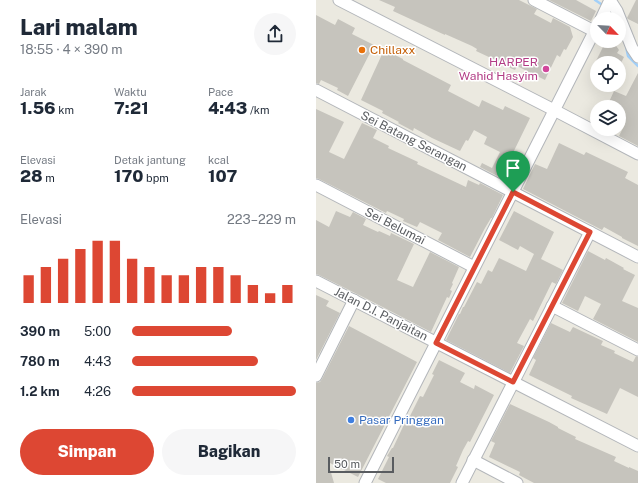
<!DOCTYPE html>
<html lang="id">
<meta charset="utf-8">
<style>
:root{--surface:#fff;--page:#f6f6f7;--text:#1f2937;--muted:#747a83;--accent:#dd4733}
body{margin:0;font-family:"Public Sans",sans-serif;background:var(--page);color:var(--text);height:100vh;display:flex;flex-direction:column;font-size:15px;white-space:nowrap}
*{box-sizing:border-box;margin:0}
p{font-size:13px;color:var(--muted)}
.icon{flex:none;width:22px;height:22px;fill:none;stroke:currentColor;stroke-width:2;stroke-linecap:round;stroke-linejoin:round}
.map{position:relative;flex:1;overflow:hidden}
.drawer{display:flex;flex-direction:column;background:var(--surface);width:316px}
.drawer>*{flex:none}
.needle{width:26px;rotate:115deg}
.buttons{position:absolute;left:274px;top:12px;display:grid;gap:8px}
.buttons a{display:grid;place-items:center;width:36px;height:36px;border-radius:50%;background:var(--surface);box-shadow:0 4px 16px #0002;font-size:20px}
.scale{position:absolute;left:12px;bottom:10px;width:66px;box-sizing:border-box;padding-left:4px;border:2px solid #595c60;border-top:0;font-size:11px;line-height:14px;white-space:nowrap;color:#595c60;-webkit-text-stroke:3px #fff;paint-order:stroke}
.pin{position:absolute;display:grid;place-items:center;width:34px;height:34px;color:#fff;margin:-41px -17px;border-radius:50% 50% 50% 0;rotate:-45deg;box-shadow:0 0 4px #0007}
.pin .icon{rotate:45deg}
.round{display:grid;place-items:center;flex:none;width:42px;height:42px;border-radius:21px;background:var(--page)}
.summary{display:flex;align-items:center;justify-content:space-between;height:68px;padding:0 20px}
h1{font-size:22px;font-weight:800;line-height:30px}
.figures{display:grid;grid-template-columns:repeat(3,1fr);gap:6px;height:68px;padding:4px 20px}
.figures div{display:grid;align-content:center}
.figures b{font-size:17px;font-weight:800}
.figures small{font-size:11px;font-weight:400}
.figures p{font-size:11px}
.chart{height:112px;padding:8px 20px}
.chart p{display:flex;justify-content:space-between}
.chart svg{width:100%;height:72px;margin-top:4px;stroke:var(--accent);stroke-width:6}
.primary-button{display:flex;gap:8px;margin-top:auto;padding:8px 20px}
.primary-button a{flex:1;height:46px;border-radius:24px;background:var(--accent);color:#fff;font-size:16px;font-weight:800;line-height:46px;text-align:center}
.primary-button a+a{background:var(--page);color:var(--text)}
ul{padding:0 20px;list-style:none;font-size:13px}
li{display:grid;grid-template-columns:64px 48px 1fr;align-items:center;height:30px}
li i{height:10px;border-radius:5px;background:var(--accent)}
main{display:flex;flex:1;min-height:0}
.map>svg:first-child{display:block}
</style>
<main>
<section class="drawer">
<div class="summary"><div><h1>Lari malam</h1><p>18:55 · 4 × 390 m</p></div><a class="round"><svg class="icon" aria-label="share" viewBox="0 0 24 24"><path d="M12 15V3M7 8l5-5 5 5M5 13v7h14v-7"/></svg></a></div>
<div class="figures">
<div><p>Jarak</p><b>1.56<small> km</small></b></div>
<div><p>Waktu</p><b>7:21</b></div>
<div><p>Pace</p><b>4:43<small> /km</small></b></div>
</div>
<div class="figures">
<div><p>Elevasi</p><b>28<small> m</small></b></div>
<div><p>Detak jantung</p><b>170<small> bpm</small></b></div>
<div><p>kcal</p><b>107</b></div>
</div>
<div class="chart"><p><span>Elevasi</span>223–229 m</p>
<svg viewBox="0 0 160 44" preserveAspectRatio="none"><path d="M5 44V27M15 44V22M25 44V17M35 44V11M45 44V6M55 44V6M65 44V17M75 44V22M85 44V27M95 44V27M105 44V22M115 44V22M125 44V27M135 44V33M145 44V38M155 44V33"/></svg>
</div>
<ul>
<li><b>390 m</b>5:00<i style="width:61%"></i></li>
<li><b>780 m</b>4:43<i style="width:77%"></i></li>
<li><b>1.2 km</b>4:26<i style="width:100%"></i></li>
</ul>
<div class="primary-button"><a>Simpan</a><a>Bagikan</a></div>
</section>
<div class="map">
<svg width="322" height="483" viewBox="0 0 322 483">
<rect width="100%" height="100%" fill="#ebe9e0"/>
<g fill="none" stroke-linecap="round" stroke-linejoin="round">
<g stroke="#a2d0f9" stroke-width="2.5">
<path d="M279,0L288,6"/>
<path d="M310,46L312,56L322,66"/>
</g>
</g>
<g fill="#c6c4bd">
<path d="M63,0H203L221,9L218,14L235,23L237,18L254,27L257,37L250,50L248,49L244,57L241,55L229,80L201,66L199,70L190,66V65L160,51L161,49L156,46L129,34V35L77,11L79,7Z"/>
<path d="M233,0H260L280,11L275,21Z"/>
<path d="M320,0H322V24L312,19L311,18Z"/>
<path d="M0,15L19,25L22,19L39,28L36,34L58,45L32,96L21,90L22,88L5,80L3,84L0,83Z"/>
<path d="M290,41H295L298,43L303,50L301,53L308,57L305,63H279Z"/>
<path d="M68,50H69L87,59V60L135,85L132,91L163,107L166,100L187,110L189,106L214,118L195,157L201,160L198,166L201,167L196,178L189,174L187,179L164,167L166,163L176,168L184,152L168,144L171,137L158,130L152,141L150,140L144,151L116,138L98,128L97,131L82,123L83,122L66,113L67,111L45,100Z"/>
<path d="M322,73V146L303,136L309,124L303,122V107H292L295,102H293L298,91L310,96Z"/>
<path d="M0,109L28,122L13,152L28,159L46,123L61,130L57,138L73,146L72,148L102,162L101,164L150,187L152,180L163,185L164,183L187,195L176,218H175L169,228L154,257L122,240L126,233L104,222L101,227L87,221L88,219L71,211L70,213L3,179L0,178Z"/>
<path d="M243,143L268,155L270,152L312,172L309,178L322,185V246L306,238V237L288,227L286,230L257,215L207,189L219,164L231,169Z"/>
<path d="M20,211L34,217L37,212L50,219L47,225L62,232L63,231L74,236L75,233L98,244L81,280L97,287L114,252L143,267L136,283L137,284L134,290L136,291L133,298L131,297L115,332L53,300L3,275L0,274V220L13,227Z"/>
<path d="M198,211L238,232L225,259L247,270L240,284L236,282L217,321L214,319L201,343L208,346L194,373L130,340L143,314H144L147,307H148L161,282L165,284L172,270L176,272L183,258L210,271L218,254L204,246L202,250L183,240Z"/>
<path d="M272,251L289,260L290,258L308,268L307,269L319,275L306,301L322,308V342L277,319L285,304L269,296L262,311L246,303Z"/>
<path d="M0,295L13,301L10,306L24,313L0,360Z"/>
<path d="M235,323L254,332L257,327L287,341L285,345L299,351L298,353L317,362L320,356L322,357V397L304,388L291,414L255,398L256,396L213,375L220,360L217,358Z"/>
<path d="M33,326L101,362L42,477L12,462L18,483H0V383L4,382L6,379Z"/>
<path d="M123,360L149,373L144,382L158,389L159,385L178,395L154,442L152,441L147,450L140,466L142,467L134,483H70L62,479L73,457L71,456L76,448H77L92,416H94L104,396L107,397L118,375L116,374Z"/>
<path d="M194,404L233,422L242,427V428L260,437L259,439L300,457L298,461L313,468V467L322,471V483H218L203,475L204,472L173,457L179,443L175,441Z"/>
</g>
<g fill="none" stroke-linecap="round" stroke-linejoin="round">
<g stroke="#b3b6ba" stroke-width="13">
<g id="minor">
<path d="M23,0L238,110L322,154"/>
<path d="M218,0L278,31"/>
<path d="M294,0L301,11L316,48L322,57"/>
<path d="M285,19L294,0"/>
<path d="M0,90L322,257"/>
<path d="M0,185L158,267"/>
<path d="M0,281L322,446"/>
<path d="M236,306L322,350"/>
<path d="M0,376L38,300"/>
<path d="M157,460L201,483"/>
<path d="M49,483L281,26"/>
<path d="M146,483L274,232"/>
</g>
</g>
<use href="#minor" stroke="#fff" stroke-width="11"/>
</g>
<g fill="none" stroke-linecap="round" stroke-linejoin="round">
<g stroke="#fff" stroke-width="8">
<path id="route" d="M197,192L274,232L197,382L120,343Z"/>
</g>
<use href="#route" stroke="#dd4733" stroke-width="5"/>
</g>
<circle fill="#e8710a" stroke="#fff" stroke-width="1.5" cx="46" cy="50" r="4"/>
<circle fill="#d1479c" stroke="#fff" stroke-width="1.5" cx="230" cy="69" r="4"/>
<circle fill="#3f7fe0" stroke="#fff" stroke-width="1.5" cx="35" cy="420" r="4"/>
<g text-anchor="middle" stroke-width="3" stroke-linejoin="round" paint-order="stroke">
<g font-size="12" fill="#c56008" stroke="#fff" text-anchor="start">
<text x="54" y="54">Chillaxx</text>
</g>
<g font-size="12" fill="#b23c85" stroke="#fff" text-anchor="end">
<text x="222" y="66">HARPER<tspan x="222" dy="14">Wahid Hasyim</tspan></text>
</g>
<g font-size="12" fill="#595c60" stroke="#fff">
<text transform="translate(98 141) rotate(27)" y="4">Sei Batang Serangan</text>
<text transform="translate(79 226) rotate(27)" y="4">Sei Belumai</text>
<text transform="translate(65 314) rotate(27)" y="4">Jalan D.I. Panjaitan</text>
</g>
<g font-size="12" fill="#366cbe" stroke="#fff" text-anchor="start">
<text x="43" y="424">Pasar Pringgan</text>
</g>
</g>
</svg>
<div class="buttons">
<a><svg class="needle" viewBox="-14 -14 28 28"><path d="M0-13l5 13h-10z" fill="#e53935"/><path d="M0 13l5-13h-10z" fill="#747a83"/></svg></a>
<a><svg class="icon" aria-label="locate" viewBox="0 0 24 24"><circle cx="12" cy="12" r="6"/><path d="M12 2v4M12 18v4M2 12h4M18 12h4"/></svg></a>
<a><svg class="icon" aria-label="layers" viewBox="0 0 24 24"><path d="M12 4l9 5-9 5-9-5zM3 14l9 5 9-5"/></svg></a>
</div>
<div class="scale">50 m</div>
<div class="pin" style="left:197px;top:192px;background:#1e9e55"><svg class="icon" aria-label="arrive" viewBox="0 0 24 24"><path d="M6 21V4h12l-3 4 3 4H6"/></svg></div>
</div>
</main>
